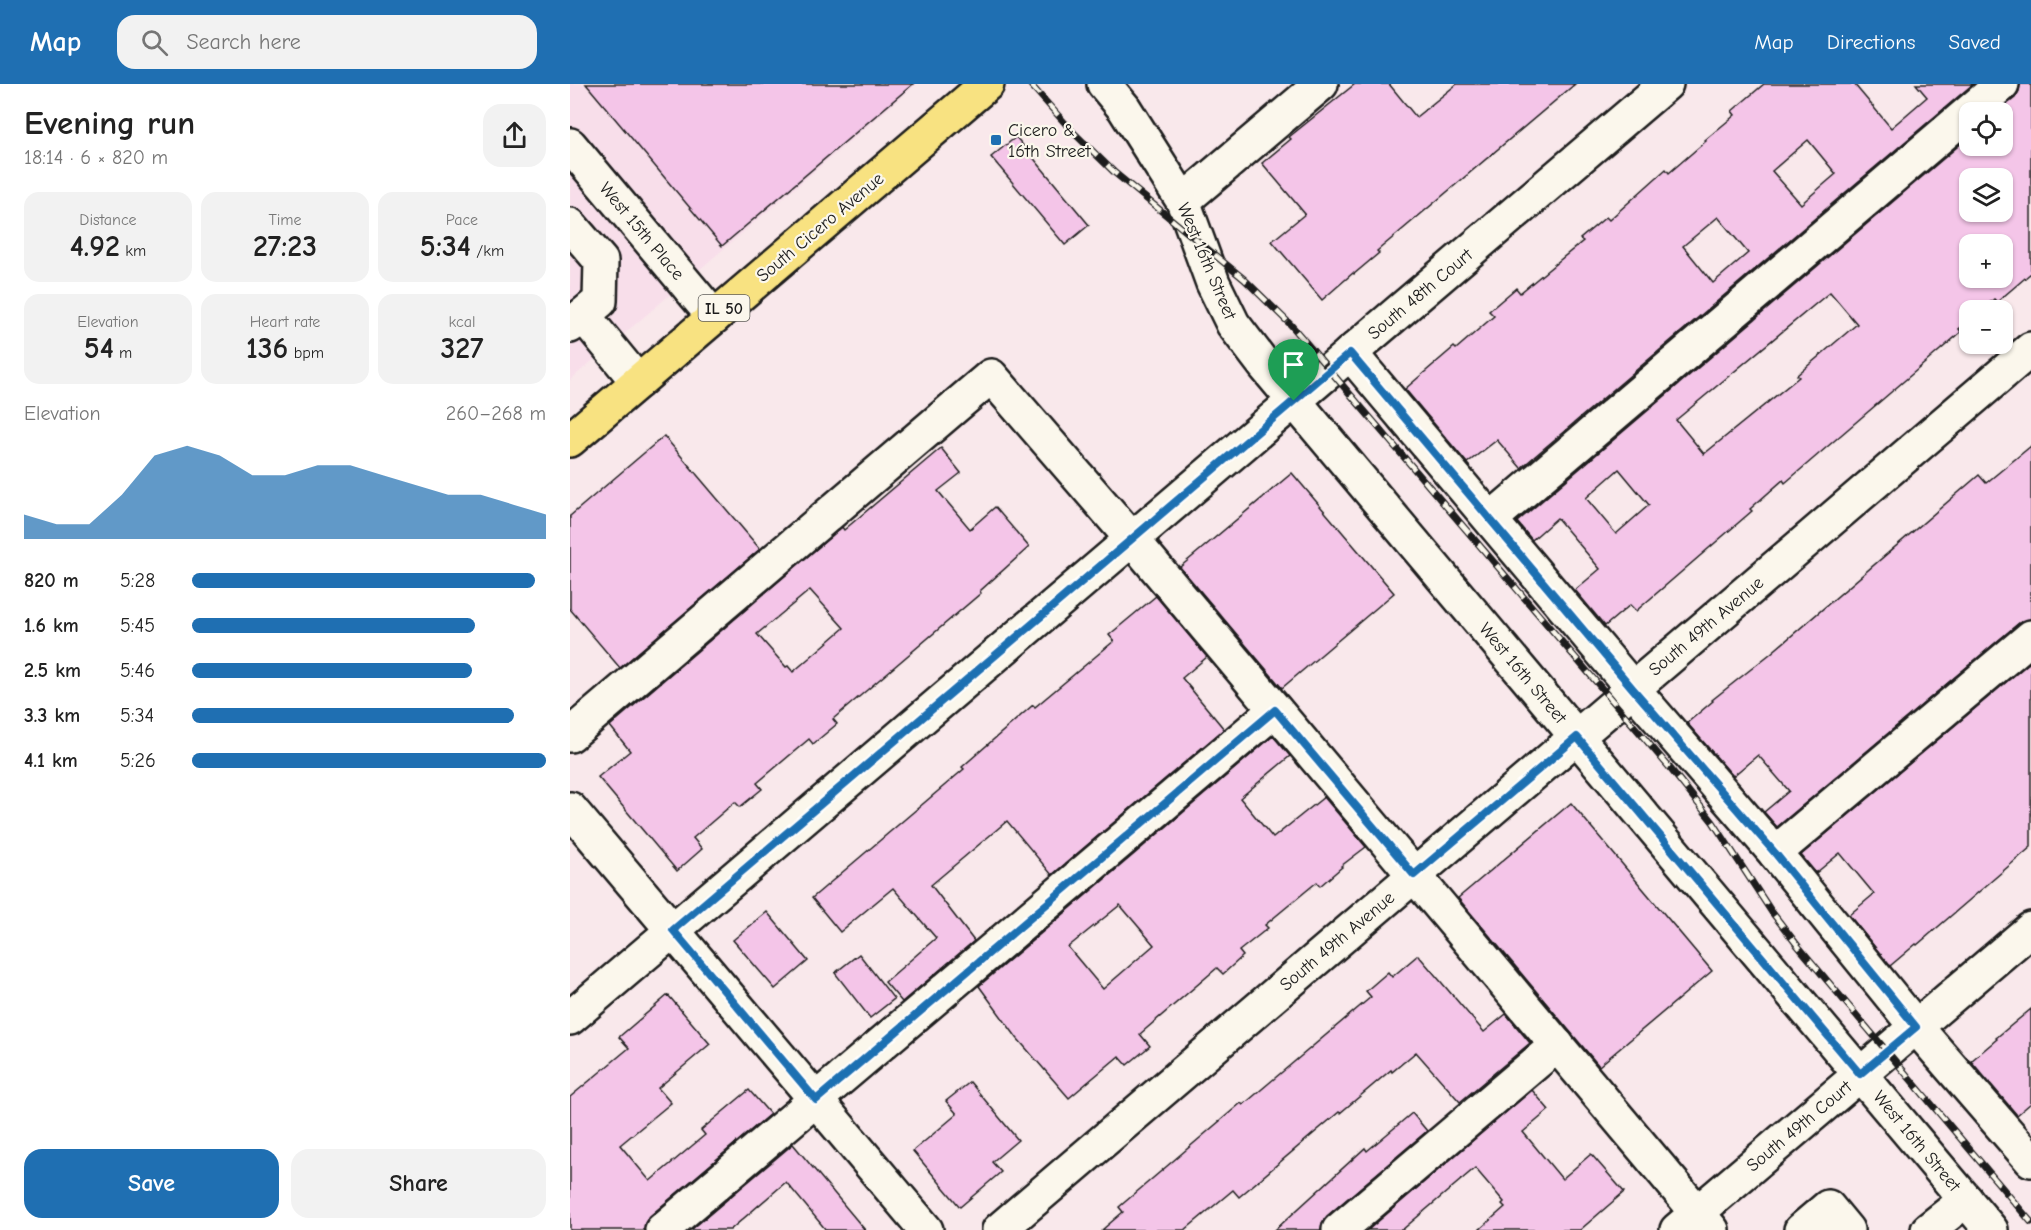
<!DOCTYPE html>
<meta charset="utf-8">
<style>
:root{--surface:#fff;--page:#f2f2f2;--text:#222;--muted:#767676;--accent:#1f6fb2}
body{margin:0;font-family:"Comic Neue",sans-serif;background:var(--page);color:var(--text);height:100vh;display:flex;flex-direction:column;font-size:22px;white-space:nowrap}
*{box-sizing:border-box;margin:0}
p{font-size:20px;color:var(--muted)}
.icon{flex:none;width:33px;height:33px;fill:none;stroke:currentColor;stroke-width:2;stroke-linecap:round;stroke-linejoin:round}
.map{position:relative;flex:1;overflow:hidden}
.panel{display:flex;flex-direction:column;background:var(--surface);width:570px}
.panel>*{flex:none}
.controls{position:absolute;left:1389px;top:18px;display:grid;gap:12px}
.controls a{display:grid;place-items:center;width:54px;height:54px;border-radius:12px;background:var(--surface);box-shadow:0 2px 4px #0004;font-size:30px}
.pin{position:absolute;display:grid;place-items:center;width:51px;height:51px;color:#fff;margin:-62px -26px;border-radius:50% 50% 50% 0;rotate:-45deg;box-shadow:0 0 6px #0007}
.pin .icon{rotate:45deg}
.round{display:grid;place-items:center;flex:none;width:63px;height:63px;border-radius:18px;background:var(--page)}
.summary{display:flex;align-items:center;justify-content:space-between;height:102px;padding:0 24px}
h1{font-size:33px;font-weight:700;line-height:45px}
.stats{display:grid;grid-template-columns:repeat(3,1fr);gap:9px;height:102px;padding:6px 24px}
.stats div{display:grid;align-content:center;border-radius:15px;background:var(--page);text-align:center}
.stats b{font-size:30px;font-weight:700}
.stats small{font-size:16px;font-weight:400}
.stats p{font-size:16px}
.chart{height:168px;padding:12px 24px}
.chart p{display:flex;justify-content:space-between}
.chart svg{width:100%;height:108px;margin-top:6px;fill:var(--accent);opacity:.7}
.button{display:flex;gap:12px;margin-top:auto;padding:12px 24px}
.button a{flex:1;height:69px;border-radius:18px;background:var(--accent);color:#fff;font-size:24px;font-weight:700;line-height:69px;text-align:center}
.button a+a{background:var(--page);color:var(--text)}
ul{padding:0 24px;list-style:none;font-size:20px}
li{display:grid;grid-template-columns:96px 72px 1fr;align-items:center;height:45px}
li i{height:15px;border-radius:8px;background:var(--accent)}
header{display:flex;align-items:center;gap:36px;box-sizing:border-box;height:84px;padding:0 30px;background:var(--accent);color:#fff}
header strong{font-size:28px}
nav{display:flex;gap:33px;margin-inline-start:auto;font-size:21px}
.search{width:420px;height:54px;background:var(--page);display:flex;align-items:center;gap:15px;box-sizing:border-box;padding:0 21px;border-radius:18px;color:var(--muted);font-size:22px}
main{display:flex;flex:1;min-height:0}
.map>svg:first-child{display:block}
</style>
<header>
<strong>Map</strong>
<div class="search"><svg class="icon" aria-label="search" viewBox="0 0 24 24"><circle cx="10" cy="10" r="6"/><path d="M15 15l6 6"/></svg>Search here</div>
<nav><a>Map</a><a>Directions</a><a>Saved</a></nav>
</header>
<main>
<section class="panel">
<div class="summary"><div><h1>Evening run</h1><p>18:14 · 6 × 820 m</p></div><a class="round"><svg class="icon" aria-label="share" viewBox="0 0 24 24"><path d="M12 15V3M7 8l5-5 5 5M5 13v7h14v-7"/></svg></a></div>
<div class="stats">
<div><p>Distance</p><b>4.92<small> km</small></b></div>
<div><p>Time</p><b>27:23</b></div>
<div><p>Pace</p><b>5:34<small> /km</small></b></div>
</div>
<div class="stats">
<div><p>Elevation</p><b>54<small> m</small></b></div>
<div><p>Heart rate</p><b>136<small> bpm</small></b></div>
<div><p>kcal</p><b>327</b></div>
</div>
<div class="chart"><p><span>Elevation</span>260–268 m</p>
<svg viewBox="0 0 160 44" preserveAspectRatio="none"><path d="M0 44V34L10 38L20 38L30 26L40 10L50 6L60 10L70 18L80 18L90 14L100 14L110 18L120 22L130 26L140 26L150 30L160 34V44z"/></svg>
</div>
<ul>
<li><b>820 m</b>5:28<i style="width:97%"></i></li>
<li><b>1.6 km</b>5:45<i style="width:80%"></i></li>
<li><b>2.5 km</b>5:46<i style="width:79%"></i></li>
<li><b>3.3 km</b>5:34<i style="width:91%"></i></li>
<li><b>4.1 km</b>5:26<i style="width:100%"></i></li>
</ul>
<div class="button"><a>Save</a><a>Share</a></div>
</section>
<div class="map">
<svg width="1461" height="1146" viewBox="0 0 1461 1146">
<rect width="100%" height="100%" fill="#f9e8eb"/>
<filter id="ink" filterUnits="userSpaceOnUse"><feTurbulence type="fractalNoise" baseFrequency=".0167" numOctaves="2"/><feDisplacementMap in="SourceGraphic" scale="12" xChannelSelector="R" yChannelSelector="G"/><feConvolveMatrix kernelMatrix="1 2 1 2 8 2 1 2 1" color-interpolation-filters="sRGB"/></filter>
<g filter="url(#ink)">
<path fill="#f8deea" d="M0,0H347L0,296Z"/>
<g fill="#f4c5e8" stroke="#1c1c1c" stroke-width="1.5" fill-rule="evenodd">
<path d="M16,0H343L152,162Z"/>
<path d="M785,0H819L846,33L887,0H1005L807,167L809,169L784,190L783,189L752,216L702,157L735,130L692,79L721,55L719,53Z"/>
<path d="M1194,0H1284L1321,44L1357,13L1346,0H1403L951,384L927,356L897,379L835,305L884,263L886,265L924,232L919,227L946,204L950,209L1013,157L1010,155L1036,133L1039,136L1096,85L1099,89L1136,57L1135,56L1165,31L1162,27ZM1238,56L1266,90L1231,120L1202,87ZM1148,133L1178,169L1143,199L1113,162Z"/>
<path d="M1450,0H1461V189L1427,218L1424,215L1411,226H1400V236L1389,245L1391,248L1362,273L1215,399L1213,396L1180,425L1182,427L1066,527L1060,521L1035,542L1005,506L1030,485L987,434L962,456L947,438L1400,52V62H1432V28H1427L1445,14L1449,7ZM1400,94H1432V128H1400ZM1400,160H1432V194H1400ZM1260,208L1287,240L1227,291L1229,293L1134,370L1106,336ZM1049,385L1079,421L1046,450L1016,414Z"/>
<path d="M446,53L519,141L495,161L421,73Z"/>
<path d="M94,352L190,465L50,584L0,525V432Z"/>
<path d="M1461,362V535L1449,539L1207,743L1194,728L1219,707L1188,671L1163,692L1117,639L1143,617L1142,616L1200,570L1409,391L1416,399Z"/>
<path d="M371,364L391,389L368,407L400,445L425,423L459,463L410,507L411,509L263,635L267,640L243,660L239,655L187,699L192,705L170,723L165,718L123,754L132,765L107,787L28,693L60,667L40,642L272,443L274,446ZM240,506L274,544L223,588L218,582L216,583L187,550Z"/>
<path d="M722,389L824,509L712,604L610,483Z"/>
<path d="M586,512L637,573L612,594L654,645L482,791L437,737L361,801L404,857L332,918L315,898L366,854L323,804L270,848L242,814L394,685L392,683L463,621L465,623L544,557L539,551Z"/>
<path d="M1459,579L1461,581V763L1347,861L1346,860L1320,882L1279,831L1304,810L1270,769L1246,789L1231,771Z"/>
<path d="M703,652L720,672L670,714L703,754L754,713L796,763L771,782L772,783L750,802L747,798L695,841L698,844L669,867L673,872L653,890L647,884L570,950L580,962L557,981L549,972L499,1014L447,954L409,902ZM550,821L584,861L533,905L498,863Z"/>
<path d="M1001,719L1142,887L1029,982L888,814Z"/>
<path d="M197,828L238,877L205,905L163,856Z"/>
<path d="M289,870L324,915L300,934L265,889Z"/>
<path d="M848,871L914,948L936,930L960,959L890,1018L846,968L822,988L821,986L770,1029L769,1028L669,1113L663,1106L615,1146H532L553,1128L549,1123L671,1019L673,1021L801,913L796,907L818,888L822,893Z"/>
<path d="M98,911L140,960L88,1004L101,1019L50,1061L80,1097L135,1051L131,1046L179,1006L200,1030L80,1132L75,1139L74,1146H0V1013L59,964L49,953Z"/>
<path d="M1461,925V1019L1447,1031L1401,977L1427,955L1426,954Z"/>
<path d="M400,998L448,1056L422,1078L431,1088L390,1123L343,1067L387,1030L376,1017Z"/>
<path d="M962,1006L979,1026L953,1048L992,1095L1021,1070L1054,1108L1010,1146H909L935,1123L932,1120L934,1118L905,1084L832,1146H798Z"/>
<path d="M842,1029L857,1047L757,1132L752,1139L751,1146H705L795,1064L797,1067Z"/>
<path d="M223,1060L295,1146H256L216,1098L160,1146H121Z"/>
</g>
<g fill="none" stroke-linecap="round" stroke-linejoin="round">
<g stroke="#1c1c1c" stroke-width="38">
<g id="minor">
<path d="M534,0L554,24L613,117L643,199L663,240L695,282L1421,1146"/>
<path d="M0,61L144,233"/>
<path d="M613,117L751,0"/>
<path d="M0,141L31,177L30,217L0,242"/>
<path d="M13,231L68,298"/>
<path d="M780,269L1063,605L1205,769L1346,943L1461,1076"/>
<path d="M921,435L1432,0"/>
<path d="M0,651L421,292L562,455L1142,1146"/>
<path d="M0,725L356,1146"/>
<path d="M1205,769L1461,553"/>
<path d="M0,934L1096,0"/>
<path d="M92,1146L705,626"/>
<path d="M429,1146L1461,265"/>
<path d="M769,1146L987,961"/>
<path d="M1107,1146L1461,845"/>
<path d="M1231,1146L1258,1123L1277,1146"/>
<path d="M1358,1146L1396,1116"/>
</g>
</g>
<g stroke="#1c1c1c" stroke-width="38">
<path id="major" d="M0,356L417,0"/>
</g>
<use href="#minor" stroke="#fbf7ec" stroke-width="33"/>
<use href="#major" stroke="#f8e281" stroke-width="33"/>
<g stroke="#1c1c1c" stroke-width="7">
<path id="rail" d="M460,0L503,48L545,89L674,195L721,241L1099,683L1143,738L1201,827L1228,862L1461,1138"/>
</g>
<use href="#rail" stroke="#fbf7ec" stroke-width="4.5" stroke-dasharray="14" stroke-linecap="butt"/>
</g>
</g>
<g fill="none" stroke-linecap="round" stroke-linejoin="round" filter="url(#ink)">
<g stroke="#fff" stroke-width="12">
<path id="route" d="M780,269L1063,605L1205,769L1346,943L1290,990L1007,653L844,791L705,626L246,1016L103,846Z"/>
</g>
<use href="#route" stroke="#1f6fb2" stroke-width="8"/>
</g>
<rect fill="#1f6fb2" stroke="#fbf7ec" stroke-width="2" x="420" y="50" width="12" height="12" rx="3"/>
<g text-anchor="middle" stroke-width="4.5" stroke-linejoin="round" paint-order="stroke">
<rect fill="#fbf7ec" stroke="#5f5e5a" stroke-width="1.5" x="128.5" y="211" width="51" height="26" rx="4.5"/>
<g font-size="16" font-weight="bold" fill="#1c1c1c">
<text x="154" y="230">IL 50</text>
</g>
<g font-size="18" fill="#1c1c1c" stroke="#fbf7ec" text-anchor="start">
<text x="438" y="52">Cicero &amp;<tspan x="438" dy="21">16th Street</tspan></text>
</g>
<g font-size="18" fill="#1c1c1c" stroke="#fbf7ec">
<text transform="translate(250 143) rotate(-40)" y="6">South Cicero Avenue</text>
<text transform="translate(72 147) rotate(50)" y="6">West 15th Place</text>
<text transform="translate(637 177) rotate(67)" y="6">West 16th Street</text>
<text transform="translate(850 210) rotate(-40)" y="6">South 48th Court</text>
<text transform="translate(1136 542) rotate(-40)" y="6">South 49th Avenue</text>
<text transform="translate(953 589) rotate(50)" y="6">West 16th Street</text>
<text transform="translate(767 857) rotate(-40)" y="6">South 49th Avenue</text>
<text transform="translate(1229 1042) rotate(-40)" y="6">South 49th Court</text>
<text transform="translate(1347 1057) rotate(50)" y="6">West 16th Street</text>
</g>
</g>
</svg>
<div class="controls">
<a><svg class="icon" aria-label="locate" viewBox="0 0 24 24"><circle cx="12" cy="12" r="6"/><path d="M12 2v4M12 18v4M2 12h4M18 12h4"/></svg></a>
<a><svg class="icon" aria-label="layers" viewBox="0 0 24 24"><path d="M12 4l9 5-9 5-9-5zM3 14l9 5 9-5"/></svg></a>
<a>+</a>
<a>−</a>
</div>
<div class="pin" style="left:724px;top:317px;background:#1e9e55"><svg class="icon" aria-label="arrive" viewBox="0 0 24 24"><path d="M6 21V4h12l-3 4 3 4H6"/></svg></div>
</div>
</main>
